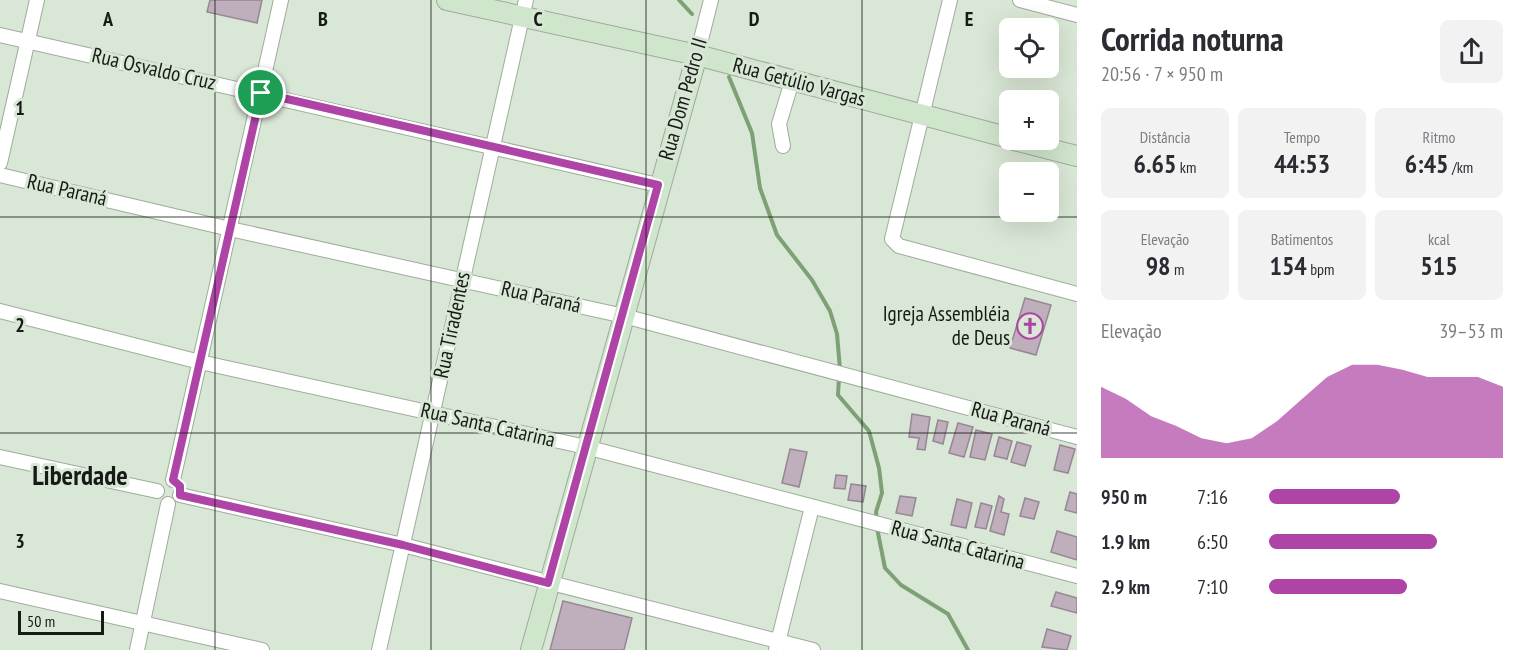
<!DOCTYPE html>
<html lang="pt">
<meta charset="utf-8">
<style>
:root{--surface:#fff;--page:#f2f2f3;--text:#2b2b33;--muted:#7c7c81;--accent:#ae44a5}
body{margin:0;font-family:"PT Sans Narrow",sans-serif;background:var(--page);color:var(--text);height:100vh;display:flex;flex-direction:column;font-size:22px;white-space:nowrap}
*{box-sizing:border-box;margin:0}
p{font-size:20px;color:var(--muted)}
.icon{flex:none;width:33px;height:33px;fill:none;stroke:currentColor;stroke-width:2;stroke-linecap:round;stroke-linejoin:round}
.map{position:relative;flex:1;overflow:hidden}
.side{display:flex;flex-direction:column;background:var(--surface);width:450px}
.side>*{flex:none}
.controls{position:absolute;left:999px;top:18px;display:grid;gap:12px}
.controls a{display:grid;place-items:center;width:60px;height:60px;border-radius:9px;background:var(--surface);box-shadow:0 6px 24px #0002;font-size:30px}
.scale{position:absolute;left:18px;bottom:15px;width:86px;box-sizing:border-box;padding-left:6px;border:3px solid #171b15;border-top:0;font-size:16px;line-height:21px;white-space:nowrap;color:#171b15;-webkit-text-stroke:4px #d9e7d6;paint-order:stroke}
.pin{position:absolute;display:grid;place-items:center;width:51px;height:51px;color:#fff;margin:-26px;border:3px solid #fff;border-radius:50%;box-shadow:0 2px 6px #0007}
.round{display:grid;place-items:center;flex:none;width:63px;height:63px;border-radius:9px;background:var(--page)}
.summary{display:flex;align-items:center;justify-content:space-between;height:102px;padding:0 24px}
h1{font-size:33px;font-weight:600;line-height:45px}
.stats{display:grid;grid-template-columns:repeat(3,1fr);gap:9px;height:102px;padding:6px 24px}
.stats div{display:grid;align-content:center;border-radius:9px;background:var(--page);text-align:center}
.stats b{font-size:26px;font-weight:600}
.stats small{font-size:16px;font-weight:400}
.stats p{font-size:16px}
.chart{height:168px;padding:12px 24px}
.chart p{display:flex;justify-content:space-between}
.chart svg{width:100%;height:108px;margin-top:6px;fill:var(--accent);opacity:.7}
ul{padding:0 24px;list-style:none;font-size:20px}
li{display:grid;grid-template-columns:96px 72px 1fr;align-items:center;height:45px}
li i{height:15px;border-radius:8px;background:var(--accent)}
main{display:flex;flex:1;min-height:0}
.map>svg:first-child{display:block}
</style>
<main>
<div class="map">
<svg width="1077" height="650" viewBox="0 0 1077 650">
<rect width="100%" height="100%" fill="#d9e7d6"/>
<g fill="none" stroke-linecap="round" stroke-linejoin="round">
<g stroke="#7da175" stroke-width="4">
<path d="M679,0L692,14"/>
<path d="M729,77L752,133L760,188L777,235L812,280L830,311L837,334L840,369"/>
<path d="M839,377L838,395L869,431L879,468L882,493L876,512L877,520"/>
<path d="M877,528L885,568L901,585L948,614L968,650"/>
</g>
</g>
<g fill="#bfaebc" stroke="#978795" stroke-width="1.5">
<path d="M210,0H262L257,23L207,12Z"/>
<path d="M1025,298L1051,305L1036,355L1010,348Z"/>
<path d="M912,414L930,417L925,450L917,449L919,438L909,437Z"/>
<path d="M938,420L948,422L943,444L933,441Z"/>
<path d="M958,423L973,427L964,457L949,453Z"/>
<path d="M976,430L992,434L985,460L970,457Z"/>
<path d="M999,437L1012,441L1007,459L994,456Z"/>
<path d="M1017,442L1031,446L1025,466L1011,462Z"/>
<path d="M1060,445L1075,449L1068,473L1054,470Z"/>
<path d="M790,449L807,452L799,487L782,483Z"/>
<path d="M836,475L847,476L845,489L834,488Z"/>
<path d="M851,484L866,486L863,502L848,500Z"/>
<path d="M1070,492L1077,494V513L1065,510Z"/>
<path d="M900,496L916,498L912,516L896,513Z"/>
<path d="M999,496L1004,499L1001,512L1009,514L1004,535L990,531Z"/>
<path d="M1025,498L1039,502L1034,519L1020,516Z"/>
<path d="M957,499L972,503L966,528L951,525Z"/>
<path d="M981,503L992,506L986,529L975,527Z"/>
<path d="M1057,531L1077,537V560L1051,552Z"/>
<path d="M1056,592L1077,598V613L1051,606Z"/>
<path d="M563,601L632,618L624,650H550Z"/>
<path d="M1047,629L1071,636L1067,650L1042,647Z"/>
</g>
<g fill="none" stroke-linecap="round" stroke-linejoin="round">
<g stroke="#9fac9c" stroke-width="16">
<g id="street">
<path d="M950,0L892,239L899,246L1077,294"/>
<path d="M1020,0L1077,15"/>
<path d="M0,35L658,185"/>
<path d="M697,55L711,0"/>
<path d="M783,146L779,124L792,81"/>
<path d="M0,163L37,0"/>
<path d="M0,175L230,229L624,316L1077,437"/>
<path d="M0,311L200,362L586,447L1077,576"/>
<path d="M0,457L157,491"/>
<path d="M173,480L281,0"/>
<path d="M180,495L403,545L813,650"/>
<path d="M0,591L262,650"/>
<path d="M137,650L168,504"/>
<path d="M379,650L526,0"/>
<path d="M776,650L812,507"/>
</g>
</g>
<g stroke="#9fac9c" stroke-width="22">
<g id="secondary">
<path d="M447,0L697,55L1010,138"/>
<path d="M1014,140L1077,156"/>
<path d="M531,650L697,55"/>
</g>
</g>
<use href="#street" stroke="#fff" stroke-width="14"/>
<use href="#secondary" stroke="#d0e6cc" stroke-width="20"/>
</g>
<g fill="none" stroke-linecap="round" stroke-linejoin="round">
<g stroke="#fff" stroke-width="12">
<path id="route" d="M261,93L658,185L548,583L403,545L180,495V486L173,480Z"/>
</g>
<use href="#route" stroke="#ae44a5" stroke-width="8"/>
</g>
<path fill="none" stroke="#171b15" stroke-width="1.5" stroke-opacity="0.55" d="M215,0V650M431,0V650M646,0V650M862,0V650M0,217H1077M0,433H1077"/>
<defs>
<g id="church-ring" transform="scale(1.35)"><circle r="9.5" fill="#d9e7d6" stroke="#ae44a5" stroke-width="1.5"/><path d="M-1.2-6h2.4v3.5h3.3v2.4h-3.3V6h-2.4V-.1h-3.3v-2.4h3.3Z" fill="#ae44a5"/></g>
</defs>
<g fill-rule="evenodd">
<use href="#church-ring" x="1030" y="326"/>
</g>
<g text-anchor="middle" stroke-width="6" stroke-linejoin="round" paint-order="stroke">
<g font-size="21" fill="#171b15" stroke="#d9e7d6">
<text transform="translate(154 69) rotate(13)" y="7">Rua Osvaldo Cruz</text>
<text transform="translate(799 82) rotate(15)" y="7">Rua Getúlio Vargas</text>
<text transform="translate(683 99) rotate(-74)" y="7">Rua Dom Pedro II</text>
<text transform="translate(67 190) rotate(13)" y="7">Rua Paraná</text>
<text transform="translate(541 297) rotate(13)" y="7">Rua Paraná</text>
<text transform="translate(452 325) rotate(-78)" y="7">Rua Tiradentes</text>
<text transform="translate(1011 419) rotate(15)" y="7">Rua Paraná</text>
<text transform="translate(488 425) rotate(13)" y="7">Rua Santa Catarina</text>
<text transform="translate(958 545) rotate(15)" y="7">Rua Santa Catarina</text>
</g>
<g font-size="21" fill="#171b15" stroke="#d9e7d6" text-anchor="end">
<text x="1010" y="321">Igreja Assembléia<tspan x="1010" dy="24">de Deus</tspan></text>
</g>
<g font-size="27" font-weight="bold" fill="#171b15" stroke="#d9e7d6">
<text x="80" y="485">Liberdade</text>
</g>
</g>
<g font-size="20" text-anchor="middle" font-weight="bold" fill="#171b15" stroke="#d9e7d6" stroke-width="6" stroke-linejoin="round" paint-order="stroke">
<text x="108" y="26">A</text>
<text x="323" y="26">B</text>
<text x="538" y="26">C</text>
<text x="754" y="26">D</text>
<text x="969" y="26">E</text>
<text x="20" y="115">1</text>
<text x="20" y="332">2</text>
<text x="20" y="548">3</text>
</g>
</svg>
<div class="controls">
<a><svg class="icon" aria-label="locate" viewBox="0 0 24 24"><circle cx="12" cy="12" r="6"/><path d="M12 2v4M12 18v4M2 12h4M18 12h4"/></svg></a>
<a>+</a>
<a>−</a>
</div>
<div class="scale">50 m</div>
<div class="pin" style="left:261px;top:93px;background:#1e9e55"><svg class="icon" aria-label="arrive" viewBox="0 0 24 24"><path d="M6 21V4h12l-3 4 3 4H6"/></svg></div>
</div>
<section class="side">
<div class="summary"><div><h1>Corrida noturna</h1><p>20:56 · 7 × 950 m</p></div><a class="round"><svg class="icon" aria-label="share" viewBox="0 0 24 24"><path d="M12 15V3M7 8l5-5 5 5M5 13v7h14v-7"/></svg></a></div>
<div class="stats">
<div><p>Distância</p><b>6.65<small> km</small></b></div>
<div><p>Tempo</p><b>44:53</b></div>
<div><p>Ritmo</p><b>6:45<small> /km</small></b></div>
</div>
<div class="stats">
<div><p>Elevação</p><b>98<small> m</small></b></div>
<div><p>Batimentos</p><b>154<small> bpm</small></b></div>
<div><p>kcal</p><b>515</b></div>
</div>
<div class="chart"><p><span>Elevação</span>39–53 m</p>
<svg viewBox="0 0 160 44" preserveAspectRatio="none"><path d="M0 44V15L10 20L20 27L30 31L40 36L50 38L60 36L70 29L80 20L90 11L100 6L110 6L120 8L130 11L140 11L150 11L160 15V44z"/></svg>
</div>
<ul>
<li><b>950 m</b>7:16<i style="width:56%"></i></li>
<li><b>1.9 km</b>6:50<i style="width:72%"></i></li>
<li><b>2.9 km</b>7:10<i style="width:59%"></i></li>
</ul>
</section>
</main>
